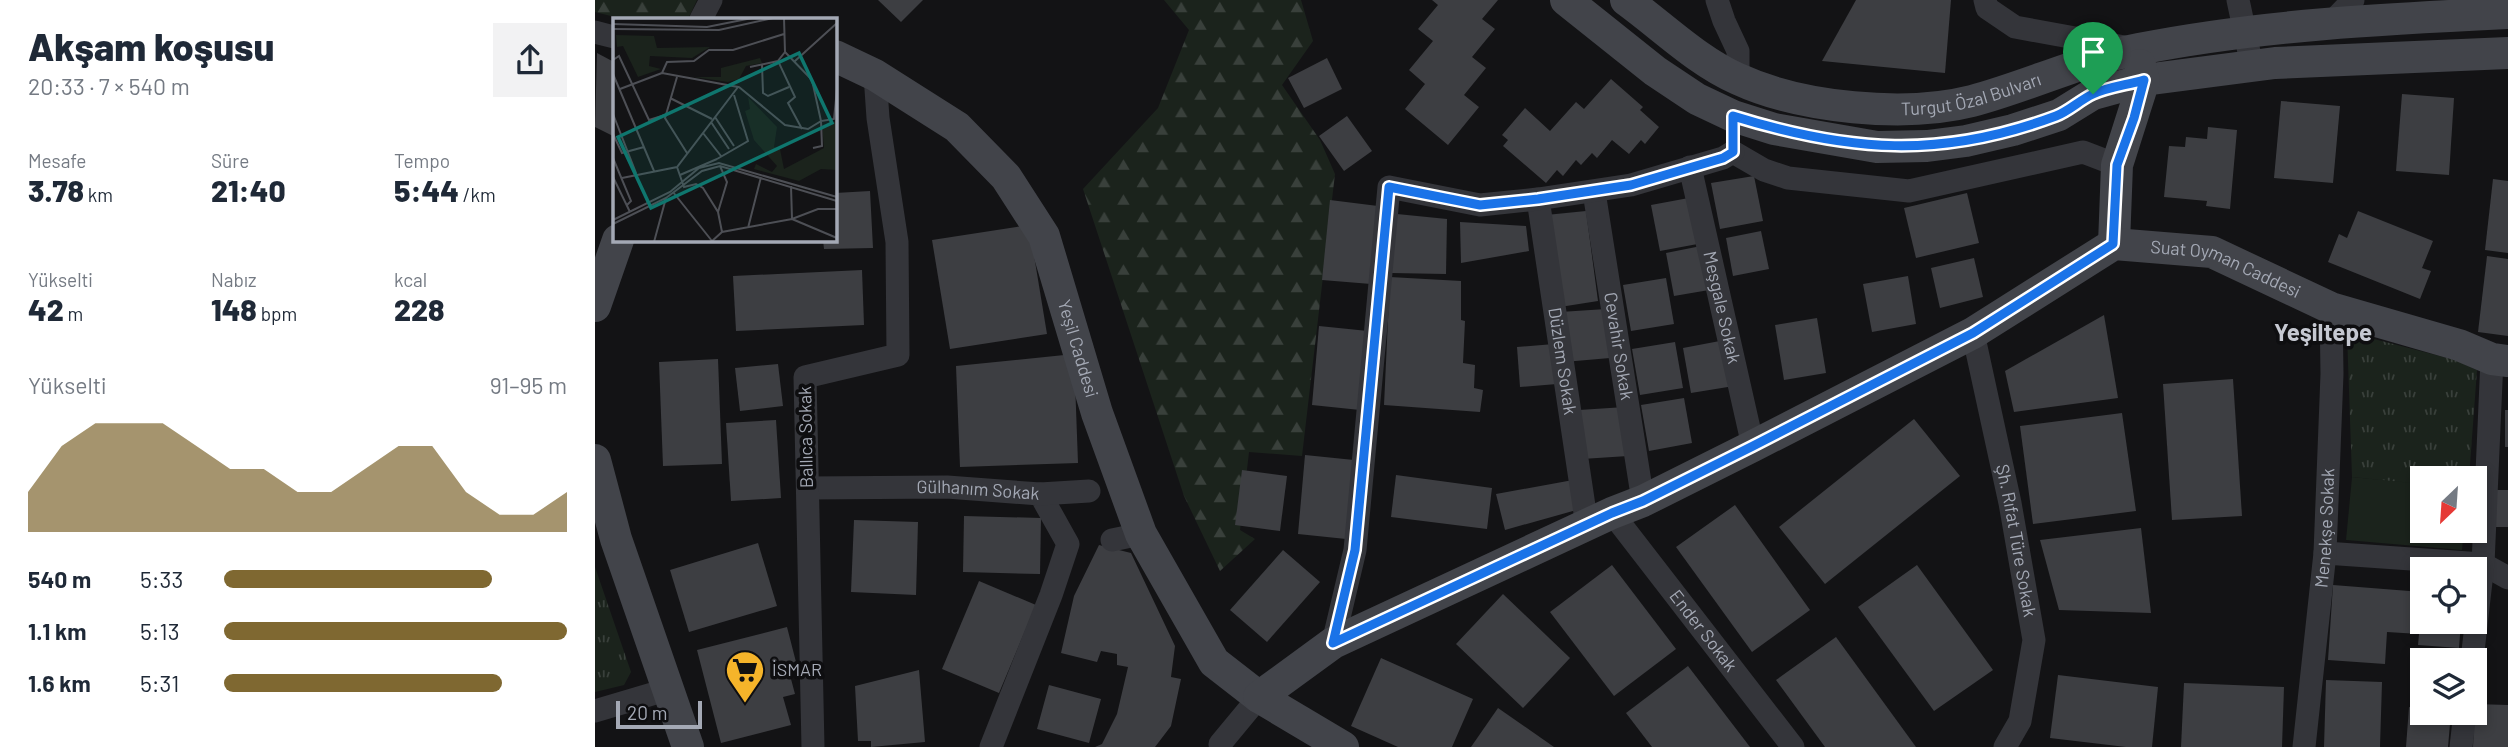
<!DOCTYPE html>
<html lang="tr">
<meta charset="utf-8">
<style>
:root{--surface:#fff;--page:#f2f2f3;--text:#1f2937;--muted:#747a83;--accent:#7f6831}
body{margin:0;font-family:Barlow,sans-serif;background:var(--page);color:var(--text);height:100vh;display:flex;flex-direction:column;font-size:26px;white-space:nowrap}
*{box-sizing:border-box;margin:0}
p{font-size:23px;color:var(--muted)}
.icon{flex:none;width:38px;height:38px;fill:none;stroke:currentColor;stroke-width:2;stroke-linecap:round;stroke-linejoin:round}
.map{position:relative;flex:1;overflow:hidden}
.details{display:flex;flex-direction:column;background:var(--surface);width:595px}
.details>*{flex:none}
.needle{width:46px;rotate:205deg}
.controls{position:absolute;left:1815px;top:466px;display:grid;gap:14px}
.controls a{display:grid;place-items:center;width:77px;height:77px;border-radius:0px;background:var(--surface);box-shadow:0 4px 10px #0003;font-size:35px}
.scale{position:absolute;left:21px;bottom:18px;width:86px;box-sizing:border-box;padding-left:7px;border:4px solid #a4a9b5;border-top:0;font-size:19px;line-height:24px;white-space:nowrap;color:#a4a9b5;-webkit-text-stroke:5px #0e0e10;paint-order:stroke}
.pin{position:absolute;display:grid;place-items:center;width:60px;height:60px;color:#fff;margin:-72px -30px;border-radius:50% 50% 50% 0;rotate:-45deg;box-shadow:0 0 7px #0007}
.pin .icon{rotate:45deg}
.round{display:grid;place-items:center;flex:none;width:74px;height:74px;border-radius:0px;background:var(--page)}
.headline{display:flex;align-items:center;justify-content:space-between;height:119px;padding:0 28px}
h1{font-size:38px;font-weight:800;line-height:52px}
.metrics{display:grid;grid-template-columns:repeat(3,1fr);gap:10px;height:119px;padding:7px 28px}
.metrics div{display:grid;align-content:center}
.metrics b{font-size:30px;font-weight:800}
.metrics small{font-size:19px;font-weight:400}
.metrics p{font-size:19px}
.chart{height:196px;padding:14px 28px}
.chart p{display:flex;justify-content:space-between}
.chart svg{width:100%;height:126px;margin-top:7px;fill:var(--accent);opacity:.7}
ul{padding:0 28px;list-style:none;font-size:23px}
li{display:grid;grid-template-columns:112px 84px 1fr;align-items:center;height:52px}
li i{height:18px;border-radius:9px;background:var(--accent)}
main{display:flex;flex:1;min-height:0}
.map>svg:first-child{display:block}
</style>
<main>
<section class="details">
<div class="headline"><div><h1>Akşam koşusu</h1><p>20:33 · 7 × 540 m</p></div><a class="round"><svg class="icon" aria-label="share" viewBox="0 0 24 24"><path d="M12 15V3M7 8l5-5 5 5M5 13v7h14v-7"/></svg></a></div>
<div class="metrics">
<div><p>Mesafe</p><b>3.78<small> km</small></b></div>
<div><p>Süre</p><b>21:40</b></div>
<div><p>Tempo</p><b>5:44<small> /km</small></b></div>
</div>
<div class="metrics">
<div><p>Yükselti</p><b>42<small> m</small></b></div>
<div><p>Nabız</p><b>148<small> bpm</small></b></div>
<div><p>kcal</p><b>228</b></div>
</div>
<div class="chart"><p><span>Yükselti</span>91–95 m</p>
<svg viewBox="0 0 160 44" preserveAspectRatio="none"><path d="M0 44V30L10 14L20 6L30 6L40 6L50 14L60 22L70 22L80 30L90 30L100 22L110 14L120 14L130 30L140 38L150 38L160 30V44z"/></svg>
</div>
<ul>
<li><b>540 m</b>5:33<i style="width:78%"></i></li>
<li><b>1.1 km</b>5:13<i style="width:100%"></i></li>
<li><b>1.6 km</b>5:31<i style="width:81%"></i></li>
</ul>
</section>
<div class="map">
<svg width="1913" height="747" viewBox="0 0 1913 747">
<defs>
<pattern id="grass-tufts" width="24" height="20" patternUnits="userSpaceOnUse" patternTransform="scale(1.75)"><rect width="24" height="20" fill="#1b231c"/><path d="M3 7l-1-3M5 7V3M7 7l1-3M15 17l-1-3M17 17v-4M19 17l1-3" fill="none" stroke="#39403b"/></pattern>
<pattern id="forest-firs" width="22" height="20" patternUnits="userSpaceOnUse" patternTransform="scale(1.75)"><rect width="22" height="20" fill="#1b231c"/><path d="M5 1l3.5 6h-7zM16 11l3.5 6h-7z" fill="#39403b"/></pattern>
</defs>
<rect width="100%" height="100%" fill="#131315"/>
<g fill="url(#grass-tufts)">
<path d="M1752,332L1860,360L1882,370L1874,478H1827V485L1757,477Z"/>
<path d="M0,567L36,672L29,685L0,692Z"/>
</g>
<g fill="url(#forest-firs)">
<path d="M0,0H102L93,19H28L0,12Z"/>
<path d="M569,0H706L718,41L687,85L725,140L740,174L707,456L654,452L645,530L660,539L625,571L589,496L488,189L563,108L594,30Z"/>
</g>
<path fill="#1b231c" d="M1757,477L1827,484V530H1869L1867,550L1751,540Z"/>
<g fill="#3d3e42">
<path d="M283,0H328L306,22Z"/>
<path d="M837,0H903L887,19L900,29L877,57L891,68L869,95L884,107L853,145L810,109L830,84L814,70L838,41L823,29L843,5Z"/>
<path d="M1261,0H1356L1350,73L1227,61Z"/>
<path d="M2,53L19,62L18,136L0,127Z"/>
<path d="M732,58L747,89L709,108L693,78Z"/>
<path d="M1016,79L1048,107L1045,110L1064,127L1050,144L1046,140L1034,154L1017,140L1002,158L997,153L986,165L981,160L968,176L962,170L951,183L908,146L913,140L907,135L930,108L955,131L981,102L989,109Z"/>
<path d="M1807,94L1859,98L1854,175L1801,171Z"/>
<path d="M1686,101L1745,106L1738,183L1679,178Z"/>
<path d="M752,116L777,151L749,171L724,136Z"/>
<path d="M1613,127L1642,130L1635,209L1611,206L1612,201L1569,197L1574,146L1590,147L1591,137L1612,139Z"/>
<path d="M1159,176L1168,221L1125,229L1116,183Z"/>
<path d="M1898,179L1913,181V253L1890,250Z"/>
<path d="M275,191L278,248L229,249L228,240H240V193Z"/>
<path d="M1372,193L1384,243L1321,258L1309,208Z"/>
<path d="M1099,197L1108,243L1065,251L1056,205Z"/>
<path d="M735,200L783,206L776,284L727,280Z"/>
<path d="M991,211L1003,301L965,307L951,215Z"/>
<path d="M1763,211L1838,241L1827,268L1836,271L1825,299L1733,262L1744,234L1752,238Z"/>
<path d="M802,214L852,219L851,274L796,273Z"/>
<path d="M865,222L931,226L934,251L866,263Z"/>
<path d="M434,225L452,334L355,349L337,240Z"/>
<path d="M1166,231L1174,269L1138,276L1131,238Z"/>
<path d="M1111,245L1120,289L1079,296L1071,253Z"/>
<path d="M1892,256L1913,259V336L1883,332Z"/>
<path d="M1379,258L1388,297L1345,308L1336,268Z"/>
<path d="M267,270L269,325L141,331L138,276Z"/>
<path d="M1313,276L1321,324L1277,332L1268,284Z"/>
<path d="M795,277L866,281V320L870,321L868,363L880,365L879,388L888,390L885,412L789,405Z"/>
<path d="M1071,278L1079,324L1036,331L1028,285Z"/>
<path d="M1011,309L1015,358L969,362L965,312Z"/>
<path d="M1509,315L1523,398L1419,412L1410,371Z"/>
<path d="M1222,318L1231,373L1189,380L1180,325Z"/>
<path d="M724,326L773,331L765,410L717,405Z"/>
<path d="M1130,340L1139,386L1096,393L1088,348Z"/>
<path d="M1080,342L1088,388L1045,395L1037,349Z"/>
<path d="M959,344L962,384L925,387L922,347Z"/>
<path d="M479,354L483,463L365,467L361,366Z"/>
<path d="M123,359L127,464L68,466L64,362Z"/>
<path d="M183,364L188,406L145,411L140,368Z"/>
<path d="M1638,379L1647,516L1577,520L1568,384Z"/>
<path d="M1089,398L1097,443L1054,451L1046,405Z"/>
<path d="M1030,407L1033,456L987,459L984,410Z"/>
<rect x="1910" y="410" width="3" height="37"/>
<path d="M1527,413L1541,511L1438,524L1425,426Z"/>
<path d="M1319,419L1365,476L1230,584L1184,527Z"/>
<path d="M181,420L186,498L136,501L131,423Z"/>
<path d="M710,455L759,460L751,539L703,534Z"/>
<path d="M647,470L692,476L685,531L640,525Z"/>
<path d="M801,475L897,488L892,529L796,517Z"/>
<path d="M978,480L985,509L910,530L901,494Z"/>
<rect x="1900" y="490" width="13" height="37"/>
<path d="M1140,505L1215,610L1157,652L1081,547Z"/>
<path d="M369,516L446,518L445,574L368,572Z"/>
<path d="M259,520L323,522L321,595L256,592Z"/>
<path d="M1546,528L1556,613L1464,610L1445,540Z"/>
<path d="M163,543L182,606L94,632L75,570Z"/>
<path d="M504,545L536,553L580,646L576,677L586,679L576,726L560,747H500L507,744L522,714L533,667L522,665V654L506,651L502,662L466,653L479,596Z"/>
<path d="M688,550L725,582L672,642L635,610Z"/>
<path d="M1017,565L1081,649L1019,696L955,612Z"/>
<path d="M1322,565L1398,670L1339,711L1263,607Z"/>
<path d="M384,581L441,605L404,693L347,669Z"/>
<path d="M1738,585L1827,592V621H1866L1864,648L1823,645L1824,634L1792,632L1790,664L1733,660Z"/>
<path d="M908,594L975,658L928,708L861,644Z"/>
<path d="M192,627L201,662L192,664L200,694L188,697L196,725L126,743L102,650Z"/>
<path d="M1241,637L1321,747H1230L1181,680Z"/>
<path d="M1820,651L1862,656L1861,660H1827V697L1815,696Z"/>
<path d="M786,658L878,699L857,747H803L756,726Z"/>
<path d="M1093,666L1155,747H1057L1031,713Z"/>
<path d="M324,670L330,742L276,747V741H263L260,686Z"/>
<path d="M1463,675L1563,687L1557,747H1531L1455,738Z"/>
<path d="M1731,680L1787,682L1785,747H1729Z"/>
<path d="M1589,683L1689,687L1687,747H1586Z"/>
<path d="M454,685L506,699L494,743L442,729Z"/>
<path d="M1880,704L1913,705V747H1878Z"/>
<path d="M1814,707L1827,708V712H1856L1853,747H1811Z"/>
<path d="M903,708L959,747H876Z"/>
</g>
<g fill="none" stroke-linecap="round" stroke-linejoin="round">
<g stroke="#34353a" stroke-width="23">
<path d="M1122,0L1129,21L1143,51V80"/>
<path d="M1390,0L1392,8L1420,27L1535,48"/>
<path d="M1643,0L1657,66"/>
<path d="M106,19L116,0"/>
<path d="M1737,22L1758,0"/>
<path d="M0,32L19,37"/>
<path d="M1138,152L1169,170L1193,178L1314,191L1488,152L1522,165"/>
<path id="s1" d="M1095,167L1158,446"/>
<path id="s2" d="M999,192L1048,501"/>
<path id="s3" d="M943,199L992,526"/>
<path id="s4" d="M1378,333L1415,503L1439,640L1425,721L1410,747"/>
<path id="s5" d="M213,488L352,487L445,494L473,544L456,595L396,747"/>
<path d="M445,494L494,491"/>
<path id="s6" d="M1017,513L1198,747"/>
<path d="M517,540L546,534"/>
<path d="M1730,553L1888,564L1913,578"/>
<path d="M738,643L760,550L794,187L885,205L943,199L1036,185L1128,158L1138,152"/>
<path d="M1877,660L1888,564L1897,359"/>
<path d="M0,711L74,689"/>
<path d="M625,744L664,697"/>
<path d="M218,747L210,377L303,355L302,242L283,118L280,75"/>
<path id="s7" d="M1709,747L1730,553L1737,374L1736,308"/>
<path d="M1866,747L1870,712"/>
</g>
<g stroke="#42444a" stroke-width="32">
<path d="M971,0L1060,71L1102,99L1138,116L1179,129L1282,147L1332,146L1371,141L1418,130L1464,115L1498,94L1549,80L1680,63L1913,53"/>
<path id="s8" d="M1031,0C1067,26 1102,61 1143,79C1206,108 1310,118 1377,101C1433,86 1487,60 1544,49C1666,25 1789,19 1913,13"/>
<path id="s9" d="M240,56L280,75L362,127L411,177L449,236L502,413L546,534L619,662L664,697"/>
<path d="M1519,244L1522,165L1549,80L1545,65"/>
<path d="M0,306L23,240"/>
<path d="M0,460L21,539L93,747"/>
<path id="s10" d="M748,747L664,697L738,643L1017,513L1048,501L1158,446L1378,333L1519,244L1617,252L1736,308L1864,345L1897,359L1913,361"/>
</g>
</g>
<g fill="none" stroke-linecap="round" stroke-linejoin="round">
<g stroke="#fff" stroke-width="14">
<path id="route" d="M1549,80L1539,118L1522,165L1518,244L1378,333L1158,446L1048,501L1017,513L738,643L760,550L794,187L885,205L943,199L1036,185L1128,158L1138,152V116C1254,152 1346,159 1461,116C1474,111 1485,100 1498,94C1513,87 1532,85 1549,80Z"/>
</g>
<use href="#route" stroke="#1a73e8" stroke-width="9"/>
</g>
<defs>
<g id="supermarket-pin" transform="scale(2.0125)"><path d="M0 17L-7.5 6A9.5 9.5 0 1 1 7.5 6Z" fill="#f5b42a" stroke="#0e0e10"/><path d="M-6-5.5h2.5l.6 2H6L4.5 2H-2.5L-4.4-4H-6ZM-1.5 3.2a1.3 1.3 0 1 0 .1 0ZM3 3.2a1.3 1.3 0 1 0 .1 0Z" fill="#111"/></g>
</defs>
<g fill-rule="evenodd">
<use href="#supermarket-pin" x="150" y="670"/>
</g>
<g text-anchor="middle" stroke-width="7" stroke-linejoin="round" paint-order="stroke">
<g font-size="18" fill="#a4a9b5" stroke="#0e0e10">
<text dy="6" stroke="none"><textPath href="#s8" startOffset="376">Turgut Özal Bulvarı</textPath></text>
<text dy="6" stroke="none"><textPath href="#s10" startOffset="1183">Suat Oyman Caddesi</textPath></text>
<text dy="6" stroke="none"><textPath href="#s1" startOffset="144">Meşgale Sokak</textPath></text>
<text dy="6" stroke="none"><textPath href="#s2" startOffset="156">Cevahir Sokak</textPath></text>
<text dy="6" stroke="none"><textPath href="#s9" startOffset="399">Yeşil Caddesi</textPath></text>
<text dy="6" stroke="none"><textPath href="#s3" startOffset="164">Düzlem Sokak</textPath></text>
<text transform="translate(211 437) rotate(-91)" y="6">Ballıca Sokak</text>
<text dy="6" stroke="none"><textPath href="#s5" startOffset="170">Gülhanım Sokak</textPath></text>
<text dy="6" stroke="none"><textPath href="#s7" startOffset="220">Menekşe Sokak</textPath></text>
<text dy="6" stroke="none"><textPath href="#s4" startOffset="212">Şh. Rıfat Türe Sokak</textPath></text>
<text dy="6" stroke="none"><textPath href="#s6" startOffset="149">Ender Sokak</textPath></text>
</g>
<g font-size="18" fill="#a4a9b5" stroke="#0e0e10" text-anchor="start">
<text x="177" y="676">İSMAR</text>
</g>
<g font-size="24" font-weight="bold" fill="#c5c8d1" stroke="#0e0e10">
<text x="1728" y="341">Yeşiltepe</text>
</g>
</g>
<g transform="translate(18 18)">
<rect width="224" height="224" fill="#131315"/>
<path d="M147,40L149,45L133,48L126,61L115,64L81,59H108V50Z" fill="#1b231c"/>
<path d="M3,17L41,18L44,30L97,29L79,40L37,38L36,48L48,51L25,59L10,28L4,29ZM135,79L164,109L161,129L167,131L171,151L211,130L209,107L224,103V152L208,151L186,163L141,151L143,146L159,154L164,148L141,122L132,93L137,91Z" fill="#1b231c"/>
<path fill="none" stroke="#4d4f55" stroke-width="2" d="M0,6L94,9L139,0M0,11L106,12L160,0M172,34L165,43L182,79L175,85L189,111M0,42L6,38L36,102L52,97M182,43L224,5M149,47L150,75L155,78L176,69M137,49L165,43M0,56L41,153M64,59L52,100L74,135M126,69L172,107L195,111L208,103L199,62L172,34L171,0M7,71L49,55M57,80L99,101M0,96L23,155M102,99L121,128M98,104L116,131M90,115L108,138M0,116L9,135L31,129M200,130L209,128L208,103L221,101L224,71M0,140L18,183L14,187M104,141L135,123L121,77M64,149L71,169L83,166L90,170L105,194L109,214M67,157L104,141M0,159L17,194M9,160L64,149L125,69L49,55L54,44L81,43L96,32H120L171,16M178,168L179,201L224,220M60,174L99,223M105,194L114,164L107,148M0,202L57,174L86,150L106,145L224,179M0,206L53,180L89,153L107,148L224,183M135,210L148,159M41,224L53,180M98,224L109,214L179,201L205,191H224"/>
<path fill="#0f766e" fill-opacity="0.15" stroke="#0f766e" stroke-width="3.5" d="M186,35L219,105L38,190L5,119Z"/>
<rect width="224" height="224" fill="none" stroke="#a4a9b5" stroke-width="3.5"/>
</g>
</svg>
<div class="controls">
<a><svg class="needle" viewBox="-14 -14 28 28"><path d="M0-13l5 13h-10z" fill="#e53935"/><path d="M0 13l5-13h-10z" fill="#747a83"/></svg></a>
<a><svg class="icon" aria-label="locate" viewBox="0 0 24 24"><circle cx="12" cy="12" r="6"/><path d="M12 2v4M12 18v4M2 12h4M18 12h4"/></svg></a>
<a><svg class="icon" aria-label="layers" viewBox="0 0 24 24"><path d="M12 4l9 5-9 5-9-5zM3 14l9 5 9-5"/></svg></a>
</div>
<div class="scale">20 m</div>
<div class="pin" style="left:1498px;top:94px;background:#1e9e55"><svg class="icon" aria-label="arrive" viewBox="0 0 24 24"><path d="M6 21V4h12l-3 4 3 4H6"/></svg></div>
</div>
</main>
